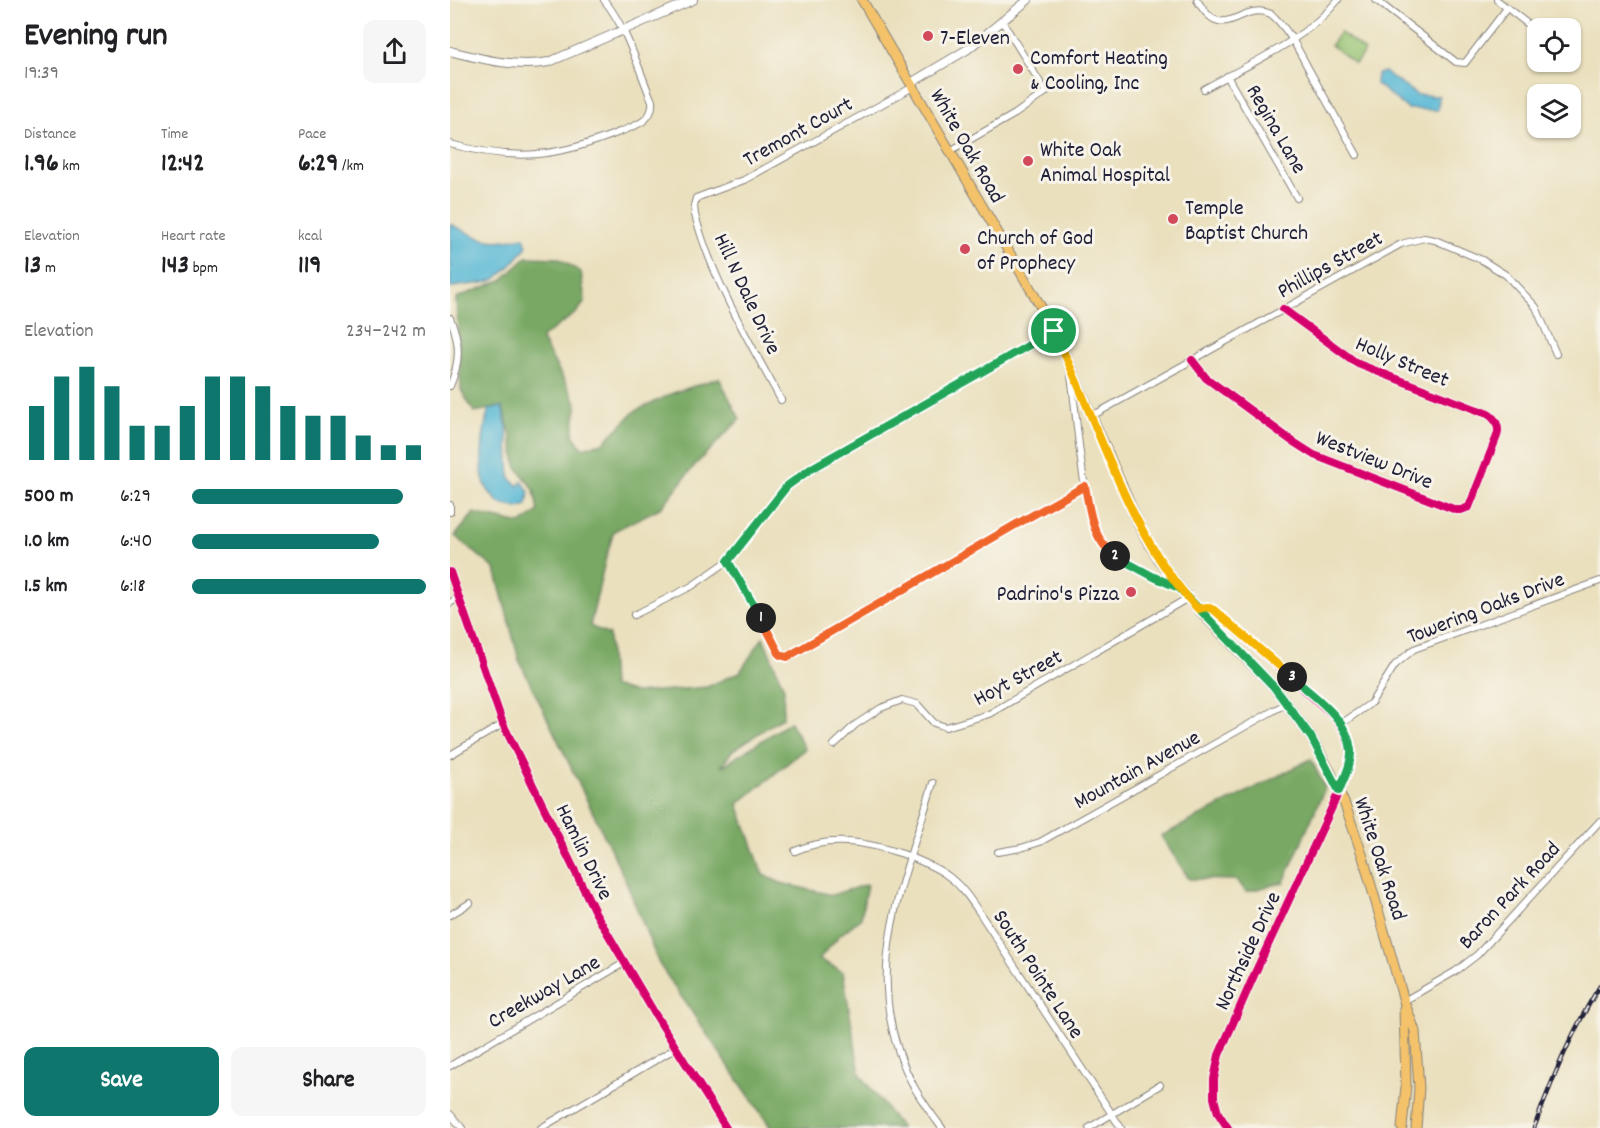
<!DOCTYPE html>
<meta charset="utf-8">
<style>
:root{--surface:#fff;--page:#f6f6f6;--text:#202124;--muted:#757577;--accent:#0f766e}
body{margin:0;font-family:Dekko,sans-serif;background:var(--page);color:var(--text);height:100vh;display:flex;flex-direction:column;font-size:22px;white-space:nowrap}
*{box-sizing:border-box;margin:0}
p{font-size:20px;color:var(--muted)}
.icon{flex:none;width:33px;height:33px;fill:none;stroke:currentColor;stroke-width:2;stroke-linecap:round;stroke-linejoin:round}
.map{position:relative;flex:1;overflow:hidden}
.details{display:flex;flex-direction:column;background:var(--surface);width:450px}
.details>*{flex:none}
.tools{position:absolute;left:1077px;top:18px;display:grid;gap:12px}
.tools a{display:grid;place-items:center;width:54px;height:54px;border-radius:12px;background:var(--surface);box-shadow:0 2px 4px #0004;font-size:30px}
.pin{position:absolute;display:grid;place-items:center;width:51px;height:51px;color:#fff;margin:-26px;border:3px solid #fff;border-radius:50%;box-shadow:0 2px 6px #0007}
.km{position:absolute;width:30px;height:30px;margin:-15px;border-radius:50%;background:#222;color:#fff;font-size:16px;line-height:30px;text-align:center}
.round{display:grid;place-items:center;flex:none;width:63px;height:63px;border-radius:12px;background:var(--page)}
.overview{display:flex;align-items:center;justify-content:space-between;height:102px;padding:0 24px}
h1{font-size:33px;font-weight:800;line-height:45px}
.metrics{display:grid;grid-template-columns:repeat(3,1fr);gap:9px;height:102px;padding:6px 24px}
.metrics div{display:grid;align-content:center}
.metrics b{font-size:26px;font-weight:800}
.metrics small{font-size:16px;font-weight:400}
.metrics p{font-size:16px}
.chart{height:168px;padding:12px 24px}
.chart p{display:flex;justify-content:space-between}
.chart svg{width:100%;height:108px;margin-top:6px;stroke:var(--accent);stroke-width:6}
.button{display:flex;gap:12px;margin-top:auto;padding:12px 24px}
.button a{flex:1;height:69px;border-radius:12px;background:var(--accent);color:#fff;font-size:24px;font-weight:800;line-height:69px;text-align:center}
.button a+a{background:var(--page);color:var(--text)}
ul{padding:0 24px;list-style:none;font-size:20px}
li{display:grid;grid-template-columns:96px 72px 1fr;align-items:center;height:45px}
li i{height:15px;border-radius:8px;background:var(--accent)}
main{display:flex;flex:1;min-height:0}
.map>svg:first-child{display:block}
</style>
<main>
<section class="details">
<div class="overview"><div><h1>Evening run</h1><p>19:39</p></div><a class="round"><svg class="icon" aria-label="share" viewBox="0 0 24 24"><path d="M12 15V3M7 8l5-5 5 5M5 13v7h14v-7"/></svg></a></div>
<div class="metrics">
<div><p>Distance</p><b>1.96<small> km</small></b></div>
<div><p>Time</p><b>12:42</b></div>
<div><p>Pace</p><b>6:29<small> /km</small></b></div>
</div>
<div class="metrics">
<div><p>Elevation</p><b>13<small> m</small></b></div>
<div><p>Heart rate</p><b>143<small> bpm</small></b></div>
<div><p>kcal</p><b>119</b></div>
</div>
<div class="chart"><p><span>Elevation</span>234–242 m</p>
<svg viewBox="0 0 160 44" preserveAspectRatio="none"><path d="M5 44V22M15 44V10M25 44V6M35 44V14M45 44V30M55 44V30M65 44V22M75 44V10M85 44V10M95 44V14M105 44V22M115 44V26M125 44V26M135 44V34M145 44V38M155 44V38"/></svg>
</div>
<ul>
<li><b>500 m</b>6:29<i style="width:90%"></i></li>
<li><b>1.0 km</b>6:40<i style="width:80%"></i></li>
<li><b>1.5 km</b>6:18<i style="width:100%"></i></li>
</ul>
<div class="button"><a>Save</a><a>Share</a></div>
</section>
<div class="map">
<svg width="1150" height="1128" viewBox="0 0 1150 1128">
<rect width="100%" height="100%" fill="#f7f3e8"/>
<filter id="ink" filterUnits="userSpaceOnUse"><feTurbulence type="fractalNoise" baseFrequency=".0167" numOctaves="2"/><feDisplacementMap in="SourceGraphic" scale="12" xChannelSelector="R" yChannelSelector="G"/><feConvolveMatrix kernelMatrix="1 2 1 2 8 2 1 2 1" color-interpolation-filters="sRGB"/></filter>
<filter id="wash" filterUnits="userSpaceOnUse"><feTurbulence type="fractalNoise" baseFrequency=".008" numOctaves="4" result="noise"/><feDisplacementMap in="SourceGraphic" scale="24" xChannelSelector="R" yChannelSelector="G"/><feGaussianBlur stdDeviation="1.35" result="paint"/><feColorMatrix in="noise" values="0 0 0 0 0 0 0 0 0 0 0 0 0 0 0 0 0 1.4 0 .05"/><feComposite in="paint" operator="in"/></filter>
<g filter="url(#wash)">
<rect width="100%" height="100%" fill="#eae0be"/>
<path fill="#95c271" stroke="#5c7256" stroke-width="1.5" d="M890,32L915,51L905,64L881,45Z"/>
<g fill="#78a863" stroke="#4d654f" stroke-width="1.5">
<path d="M77,257L108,258L131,272L135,302L126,313L91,338L127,404L123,435L132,448L153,443L185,411L223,393L269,378L290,419L244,466L212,507L164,531L155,561L140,626L159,635L162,686L185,693L257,687L290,672L313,637L334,688L333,717L282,751L271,767L340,722L355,749L288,804L313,875L331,883L382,895L417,884L411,918L389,936L369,959L393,972L410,1074L451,1128H321L209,964L175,879L69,660L45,569L5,536L24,513L71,524L88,511L84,490L66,466L61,435L52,407L24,412L11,390L6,298L52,280Z"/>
<path d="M861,759L875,788L834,882L796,892L787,880L739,879L711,836Z"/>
</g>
<g fill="#56b8d5" stroke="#3c6d88" stroke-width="1.5">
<path d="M934,72L967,95L989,96L988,110L958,109L926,84L927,74Z"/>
<path d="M0,224C33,240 37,245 74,237L77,246C69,256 54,275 43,280C29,286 14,283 0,288V267L2,266L0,264Z"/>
<path d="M52,407L57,427L60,478L68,486L72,481L79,492L77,505L68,508L49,503C45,498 37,491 35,484C28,468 34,425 39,409Z"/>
</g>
</g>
<g filter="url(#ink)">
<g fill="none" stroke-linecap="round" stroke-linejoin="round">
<g stroke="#86817c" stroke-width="8">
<g id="minor">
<path d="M747,0C774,47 790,0 821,14C840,30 850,54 862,75C877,102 892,128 907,155"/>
<path d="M926,0L1006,62L1015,63L1057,8"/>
<path d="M1047,0L1088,32"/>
<path d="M777,76L847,198"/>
<path d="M754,89C799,64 855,41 888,0"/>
<path d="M0,144C67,162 109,157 172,131C187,125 204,120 202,101C188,68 177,28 154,0"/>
<path d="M500,151L565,114L596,92L552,21"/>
<path d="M0,318C11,343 10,362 0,386"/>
<path d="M742,360L756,378L842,441L864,455L1006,510H1011L1019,507L1047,436C1050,427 1046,419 1038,414L908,364L833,309"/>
<path d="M621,376C627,413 632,522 655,547C672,565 706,578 728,587"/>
<path d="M331,400C299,341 263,281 245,215L244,206L246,198L294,180L463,87"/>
<path d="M642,416L951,244L974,238L985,240L1032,260L1056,275L1086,307L1106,354"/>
<path d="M0,505V512"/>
<path d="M278,561L330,655L337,657L565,525L635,486"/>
<path d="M0,572L53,724L145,912L205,1014L276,1128"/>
<path d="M0,603L8,598"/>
<path d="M748,608L757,607L764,610L885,717L895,733L901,751L898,770L883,805L805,973L769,1055L764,1079V1098L768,1113L778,1128"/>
<path d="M184,615L242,586L278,561L337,486L362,469L604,331"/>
<path d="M891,724L921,703L945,665L964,649L1150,581"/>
<path d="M384,745L405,725L431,708L452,700L467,704L484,723L496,727L539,714L738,598"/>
<path d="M0,755L53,724"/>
<path d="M483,783C452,888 407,980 464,1087C472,1101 482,1115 492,1128"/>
<path d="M345,851C381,835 416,842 453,854C468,860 485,866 498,876C513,887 523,903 533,918L671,1128"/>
<path d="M548,852L571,848L590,842L837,703"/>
<path d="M0,915L20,903"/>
<path d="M954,1001L1006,971L1027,955L1150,821"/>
<path d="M0,1066L174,963"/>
<path d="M0,1114L12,1128"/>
<path d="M91,1128L226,1048"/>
<path d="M639,1128L710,1085"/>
</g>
</g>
<g stroke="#86817c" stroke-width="10">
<g id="tertiary">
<path d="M0,51C32,59 66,68 99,62L243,0"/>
<path d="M461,83L518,49L578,0"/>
</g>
</g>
<g stroke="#86817c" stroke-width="11">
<g id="primary">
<path d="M412,0L598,319L614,352L689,525C720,589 775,636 824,687L861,737L881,773L895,805L913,857L954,1001L965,1031L969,1088L966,1128"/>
<path d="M952,1128L956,1086L954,1008"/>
</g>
</g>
<use href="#minor" stroke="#fff" stroke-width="6"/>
<use href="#tertiary" stroke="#fff" stroke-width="8"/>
<use href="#primary" stroke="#f3c26a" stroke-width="9"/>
<g stroke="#22223b" stroke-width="4.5">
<path id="rail" d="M1084,1128C1102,1080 1122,1030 1150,986"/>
</g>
<use href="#rail" stroke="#f7f3e8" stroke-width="2" stroke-dasharray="7" stroke-linecap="butt"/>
<g stroke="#f7f3e8" stroke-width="11">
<g id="cycleway">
<path d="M742,360L756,378L842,441L864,455L1006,510H1011L1019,507L1047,436C1050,427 1046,419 1038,414L908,364L833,309"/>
<path d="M0,572L53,724L145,912L205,1014L276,1128"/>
<path d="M748,608L757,607L764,610L885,717L895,733L901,751L898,770L883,805L805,973L769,1055L764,1079V1098L768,1113L778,1128"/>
</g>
</g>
<use href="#cycleway" stroke="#d6006c" stroke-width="8"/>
</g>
</g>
<g fill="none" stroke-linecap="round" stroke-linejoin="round" filter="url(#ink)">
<g stroke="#fff" stroke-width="12">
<path id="split-1" d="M311,618L278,561L337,486L362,468L604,331"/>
</g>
<g stroke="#fff" stroke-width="12">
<path id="split-2" d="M311,618L330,655L337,657L565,525L635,486C640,512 642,539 665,556"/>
</g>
<g stroke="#fff" stroke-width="12">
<path id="split-3" d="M665,556L704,577L729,588L824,687L861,737L889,791C894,778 902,764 901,750C898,718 863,696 842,677"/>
</g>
<g stroke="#fff" stroke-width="12">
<path id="split-4" d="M604,331C649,423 677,534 748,609L757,607L764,610L842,677"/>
</g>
<use href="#split-1" stroke="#22a559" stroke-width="8"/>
<use href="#split-2" stroke="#f0652b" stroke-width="8"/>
<use href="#split-3" stroke="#22a559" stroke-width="8"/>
<use href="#split-4" stroke="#f5b400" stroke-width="8"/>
</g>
<g fill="#d1495b" stroke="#f7f3e8" stroke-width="2">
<circle cx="478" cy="36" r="6"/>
<circle cx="568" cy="69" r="6"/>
<circle cx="578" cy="161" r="6"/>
<circle cx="723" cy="219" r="6"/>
<circle cx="515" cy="249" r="6"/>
<circle cx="681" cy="592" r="6"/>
</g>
<g text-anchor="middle" stroke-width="6" stroke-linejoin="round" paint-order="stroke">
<g font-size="22" fill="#22223b" stroke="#f7f3e8" text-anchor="start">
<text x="490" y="44">7-Eleven</text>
<text x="580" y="64">Comfort Heating<tspan x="580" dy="25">&amp; Cooling, Inc</tspan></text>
<text x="590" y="156">White Oak<tspan x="590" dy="25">Animal Hospital</tspan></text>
<text x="735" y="214">Temple<tspan x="735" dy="25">Baptist Church</tspan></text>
<text x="527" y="244">Church of God<tspan x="527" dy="25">of Prophecy</tspan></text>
<text x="669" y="600" text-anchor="end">Padrino's Pizza</text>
</g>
<g font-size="22" fill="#22223b" stroke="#f7f3e8">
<text transform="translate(828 128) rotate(60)" y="8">Regina Lane</text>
<text transform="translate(347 130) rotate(-29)" y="8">Tremont Court</text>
<text transform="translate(519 145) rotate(60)" y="8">White Oak Road</text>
<text transform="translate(879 263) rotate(-29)" y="8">Phillips Street</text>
<text transform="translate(299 293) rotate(65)" y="8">Hill N Dale Drive</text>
<text transform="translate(953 360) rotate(23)" y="8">Holly Street</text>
<text transform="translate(925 458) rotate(22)" y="8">Westview Drive</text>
<text transform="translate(1035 606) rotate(-21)" y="8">Towering Oaks Drive</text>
<text transform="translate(567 676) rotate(-28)" y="8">Hoyt Street</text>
<text transform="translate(686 768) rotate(-29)" y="8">Mountain Avenue</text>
<text transform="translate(136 851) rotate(64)" y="8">Hamlin Drive</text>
<text transform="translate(932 858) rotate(72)" y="8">White Oak Road</text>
<text transform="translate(1058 894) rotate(-47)" y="8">Baron Park Road</text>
<text transform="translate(796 950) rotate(-65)" y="8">Northside Drive</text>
<text transform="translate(590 973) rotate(57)" y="8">South Pointe Lane</text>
<text transform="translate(93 990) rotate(-30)" y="8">Creekway Lane</text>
</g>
</g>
</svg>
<div class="tools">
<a><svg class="icon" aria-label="locate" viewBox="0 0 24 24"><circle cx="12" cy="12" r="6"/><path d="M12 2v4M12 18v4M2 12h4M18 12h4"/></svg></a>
<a><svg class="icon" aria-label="layers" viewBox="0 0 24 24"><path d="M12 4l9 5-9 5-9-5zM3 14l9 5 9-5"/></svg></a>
</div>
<div class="pin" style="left:604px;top:331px;background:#1e9e55"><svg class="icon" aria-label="arrive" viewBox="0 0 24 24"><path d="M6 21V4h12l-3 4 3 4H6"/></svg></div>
<b class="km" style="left:311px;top:618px">1</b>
<b class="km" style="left:665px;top:556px">2</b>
<b class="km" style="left:842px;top:677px">3</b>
</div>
</main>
